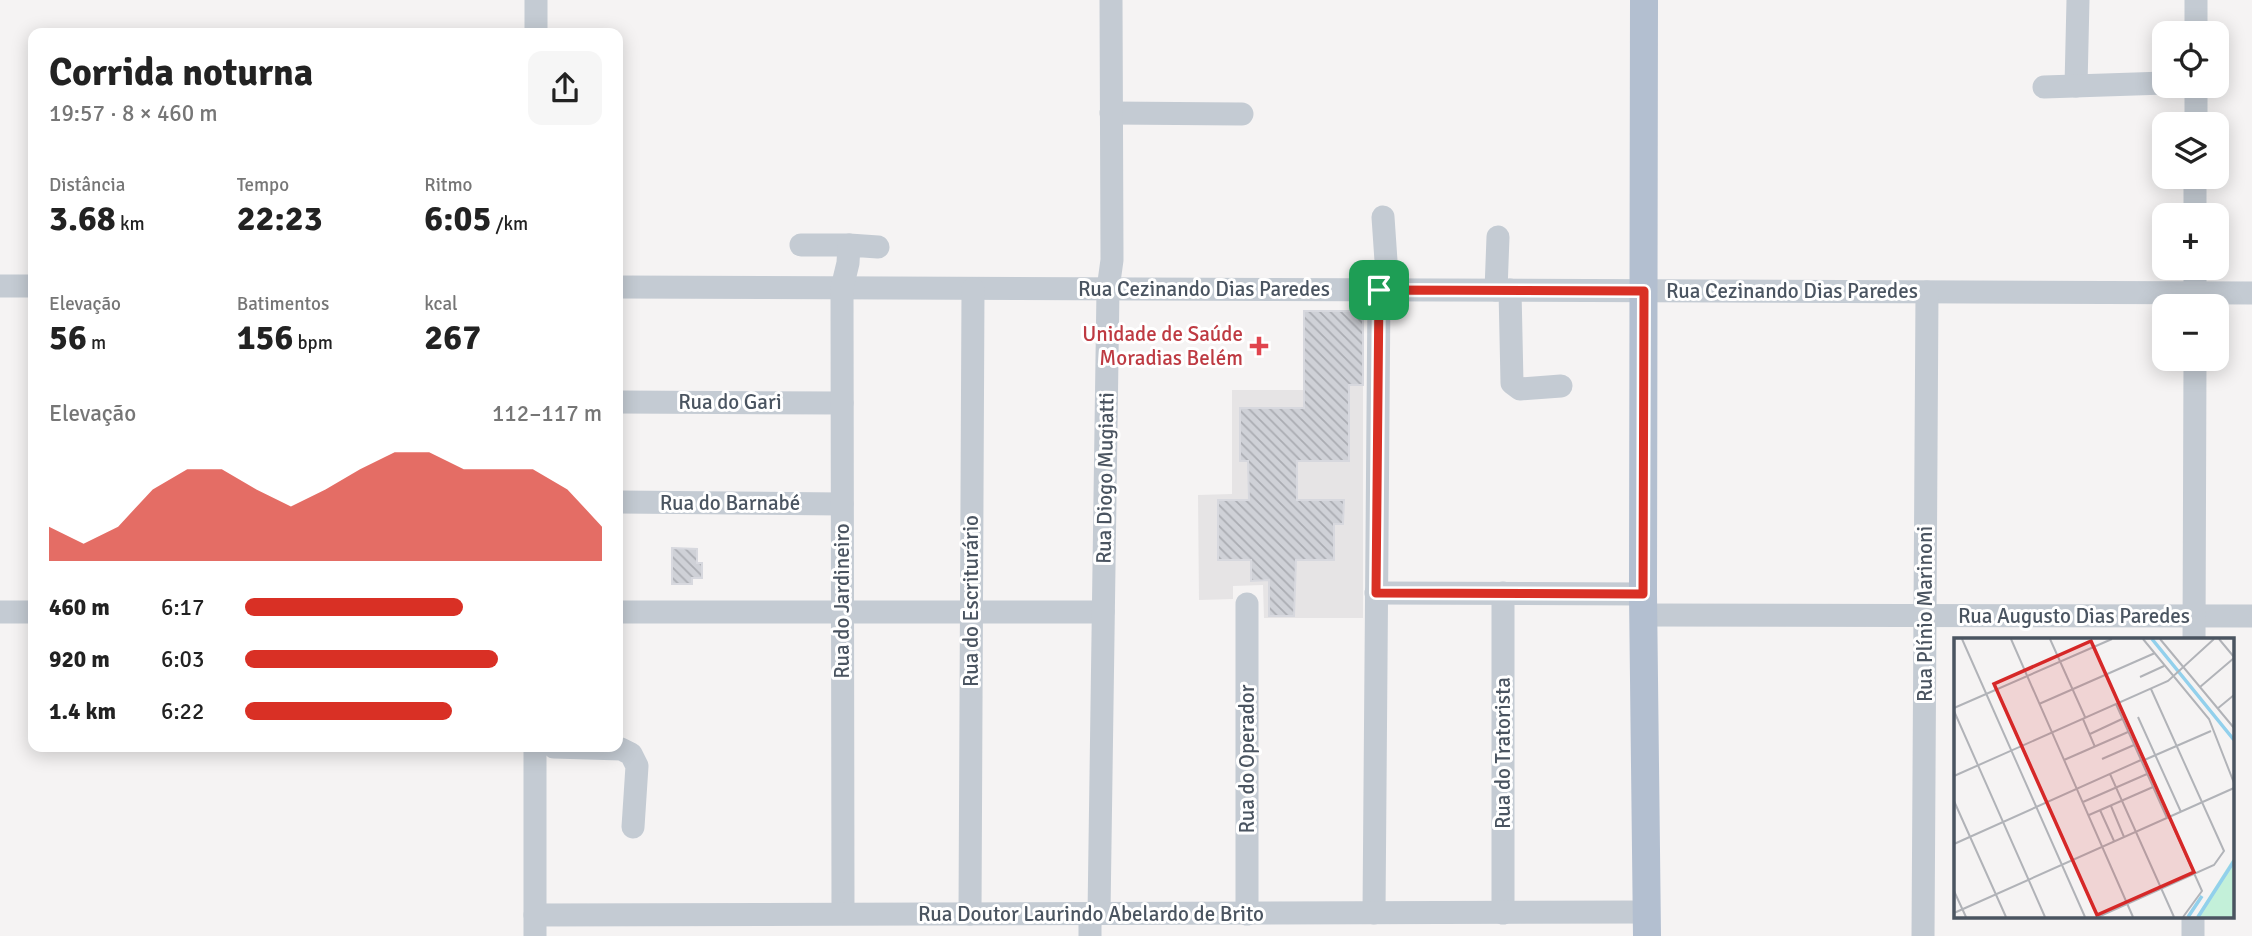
<!DOCTYPE html>
<html lang="pt">
<meta charset="utf-8">
<style>
:root{--surface:#fff;--page:#f6f6f6;--text:#222;--muted:#767676;--accent:#d93025}
body{margin:0;font-family:Signika,sans-serif;background:var(--page);color:var(--text);height:100vh;display:flex;flex-direction:column;font-size:26px;white-space:nowrap}
*{box-sizing:border-box;margin:0}
p{font-size:23px;color:var(--muted)}
.icon{flex:none;width:38px;height:38px;fill:none;stroke:currentColor;stroke-width:2;stroke-linecap:round;stroke-linejoin:round}
.map{position:relative;flex:1;overflow:hidden}
.drawer{position:absolute;left:28px;top:28px;width:595px;height:724px;display:flex;flex-direction:column;background:var(--surface);border-radius:14px;box-shadow:0 4px 18px #0003}
.drawer>*{flex:none}
.tools{position:absolute;left:2152px;top:21px;display:grid;gap:14px}
.tools a{display:grid;place-items:center;width:77px;height:77px;border-radius:14px;background:var(--surface);box-shadow:0 4px 18px #0003;font-size:35px}
.pin{position:absolute;display:grid;place-items:center;width:60px;height:60px;color:#fff;margin:-30px;border-radius:14px;box-shadow:0 4px 10px #0006}
.round{display:grid;place-items:center;flex:none;width:74px;height:74px;border-radius:14px;background:var(--page)}
.headline{display:flex;align-items:center;justify-content:space-between;height:119px;padding:0 21px}
h1{font-size:38px;font-weight:800;line-height:52px}
.metrics{display:grid;grid-template-columns:repeat(3,1fr);gap:10px;height:119px;padding:7px 21px}
.metrics div{display:grid;align-content:center}
.metrics b{font-size:35px;font-weight:800}
.metrics small{font-size:19px;font-weight:400}
.metrics p{font-size:19px}
.chart{height:196px;padding:14px 21px}
.chart p{display:flex;justify-content:space-between}
.chart svg{width:100%;height:126px;margin-top:7px;fill:var(--accent);opacity:.7}
ul{padding:0 21px;list-style:none;font-size:23px}
li{display:grid;grid-template-columns:112px 84px 1fr;align-items:center;height:52px}
li i{height:18px;border-radius:9px;background:var(--accent)}
.map>svg:first-child{display:block}
</style>
<div class="map">
<svg width="2252" height="936" viewBox="0 0 2252 936">
<defs>
<pattern id="building-back-hatch" width="6" height="6" patternUnits="userSpaceOnUse" patternTransform="scale(1.75)"><rect width="6" height="6" fill="#cfd1d7"/><path d="M-1 5l2 2M0 0l6 6M5-1l2 2" fill="none" stroke="#aaacb2"/></pattern>
</defs>
<rect width="100%" height="100%" fill="#f5f3f3"/>
<path fill="#e6e4e5" d="M1304,311H1363V618H1264L1263,585L1233,586V599L1199,600L1198,495L1232,494V390H1304Z"/>
<g fill="url(#building-back-hatch)" stroke="#d7d8de" stroke-width="2">
<path d="M1304,311H1363V385H1349V461H1297V500H1344L1343,524H1334V560H1296L1294,616H1269V580L1251,581V560H1218V500H1249L1248,461H1240V408H1304Z"/>
<path d="M672,548L697,549V563H702V578H692V584H672Z"/>
</g>
<g fill="none" stroke-linecap="round" stroke-linejoin="round">
<g stroke="#c4cbd3" stroke-width="23">
<path d="M536,33V0"/>
<path d="M2196,33V0"/>
<path d="M2076,86L2078,0"/>
<path d="M2044,87L2165,83"/>
<path d="M1111,113L1242,114"/>
<path d="M2196,124V86"/>
<path d="M2195,215V177"/>
<path d="M1383,217L1388,290"/>
<path d="M801,245H849"/>
<path d="M0,286H33"/>
<path d="M618,287L2252,293"/>
<path d="M1496,290L1498,237"/>
<path d="M1510,290L1512,383L1520,389L1561,386"/>
<path d="M2195,306V268"/>
<path d="M618,402L842,403"/>
<path d="M618,502L842,504"/>
<path d="M1376,593L1643,594"/>
<path d="M1503,593V913"/>
<path d="M1247,604V914"/>
<path d="M0,612H33"/>
<path d="M618,612H1103"/>
<path d="M1643,615L2252,616"/>
<path d="M2194,640L2195,359"/>
<path d="M554,747L621,749L631,754L637,766L633,827"/>
<path d="M843,913L842,288L848,263L849,245L878,247"/>
<path d="M1374,913L1379,290"/>
<path d="M970,914L973,289"/>
<path d="M1099,914L1108,289L1112,260L1111,0"/>
<path d="M535,915L1648,912"/>
<path d="M535,936V747"/>
<path d="M1090,936V914"/>
<path d="M1923,936L1927,292"/>
<path d="M2193,936V917"/>
</g>
<path stroke="#b3bfd0" stroke-width="28" d="M1644,0L1643,594L1647,936"/>
</g>
<g fill="none" stroke-linecap="round" stroke-linejoin="round">
<g stroke="#fff" stroke-width="14">
<path id="route" d="M1379,290L1644,291L1643,594L1376,593Z"/>
</g>
<use href="#route" stroke="#d93025" stroke-width="9"/>
</g>
<path fill="#e0444e" stroke="#fff" stroke-width="2.5" d="M1255.5 335.5h7v7h7v7h-7v7h-7v-7h-7v-7h7z"/>
<g text-anchor="middle" stroke-width="6" stroke-linejoin="round" paint-order="stroke">
<g font-size="21" fill="#4a5460" stroke="#fff">
<text x="1204" y="296">Rua Cezinando Dias Paredes</text>
<text x="1792" y="298">Rua Cezinando Dias Paredes</text>
<text x="730" y="409">Rua do Gari</text>
<text transform="translate(1105 478) rotate(-89)" y="7">Rua Diogo Mugiatti</text>
<text x="730" y="510">Rua do Barnabé</text>
<text transform="translate(842 601) rotate(-90)" y="7">Rua do Jardineiro</text>
<text transform="translate(971 601) rotate(-90)" y="7">Rua do Escriturário</text>
<text transform="translate(1925 614) rotate(-90)" y="7">Rua Plínio Marinoni</text>
<text x="2074" y="623">Rua Augusto Dias Paredes</text>
<text transform="translate(1503 753) rotate(-90)" y="7">Rua do Tratorista</text>
<text transform="translate(1247 759) rotate(-90)" y="7">Rua do Operador</text>
<text x="1091" y="921">Rua Doutor Laurindo Abelardo de Brito</text>
</g>
<g font-size="21" fill="#be3a42" stroke="#fff" text-anchor="end">
<text x="1243" y="341">Unidade de Saúde<tspan x="1243" dy="24">Moradias Belém</tspan></text>
</g>
</g>
<g transform="translate(1954 638)">
<rect width="280" height="280" fill="#f5f3f3"/>
<path d="M280,219V279H242Z" fill="#c3f0d9"/>
<path fill="none" stroke="#92d0ec" stroke-width="3.5" d="M198,1L280,102M234,279L248,258M244,279L280,223"/>
<path fill="none" stroke="#b1b3b8" stroke-width="2" d="M8,1L131,279M57,1L179,279M96,1L131,79M189,1L255,81L280,145M206,1L280,90M265,1L280,19M186,39L210,28M246,49L280,20M85,66L201,15M162,66L213,180M0,70L158,1M263,71L280,57M0,73L91,279M184,79L227,174M129,81L141,109M136,96L168,81M148,121L180,107M110,122L174,94M188,123L257,93M156,136L220,279M0,138L214,43L260,1M0,163L52,279M129,164L193,136M157,168L170,199M146,172L160,203M135,177L199,149M215,179L248,253L229,279M0,206L187,122M0,253L12,279M0,275L280,150M144,279L260,227L270,213L197,51"/>
<path fill="#d62828" fill-opacity="0.15" stroke="#d62828" stroke-width="3.5" d="M137,3L240,234L143,277L40,46Z"/>
<rect width="280" height="280" fill="none" stroke="#4a5460" stroke-width="3.5"/>
</g>
</svg>
<div class="tools">
<a><svg class="icon" aria-label="locate" viewBox="0 0 24 24"><circle cx="12" cy="12" r="6"/><path d="M12 2v4M12 18v4M2 12h4M18 12h4"/></svg></a>
<a><svg class="icon" aria-label="layers" viewBox="0 0 24 24"><path d="M12 4l9 5-9 5-9-5zM3 14l9 5 9-5"/></svg></a>
<a>+</a>
<a>−</a>
</div>
<div class="pin" style="left:1379px;top:290px;background:#1e9e55"><svg class="icon" aria-label="arrive" viewBox="0 0 24 24"><path d="M6 21V4h12l-3 4 3 4H6"/></svg></div>
<section class="drawer">
<div class="headline"><div><h1>Corrida noturna</h1><p>19:57 · 8 × 460 m</p></div><a class="round"><svg class="icon" aria-label="share" viewBox="0 0 24 24"><path d="M12 15V3M7 8l5-5 5 5M5 13v7h14v-7"/></svg></a></div>
<div class="metrics">
<div><p>Distância</p><b>3.68<small> km</small></b></div>
<div><p>Tempo</p><b>22:23</b></div>
<div><p>Ritmo</p><b>6:05<small> /km</small></b></div>
</div>
<div class="metrics">
<div><p>Elevação</p><b>56<small> m</small></b></div>
<div><p>Batimentos</p><b>156<small> bpm</small></b></div>
<div><p>kcal</p><b>267</b></div>
</div>
<div class="chart"><p><span>Elevação</span>112–117 m</p>
<svg viewBox="0 0 160 44" preserveAspectRatio="none"><path d="M0 44V32L10 38L20 32L30 19L40 12L50 12L60 19L70 25L80 19L90 12L100 6L110 6L120 12L130 12L140 12L150 19L160 32V44z"/></svg>
</div>
<ul>
<li><b>460 m</b>6:17<i style="width:61%"></i></li>
<li><b>920 m</b>6:03<i style="width:71%"></i></li>
<li><b>1.4 km</b>6:22<i style="width:58%"></i></li>
</ul>
</section>
</div>
